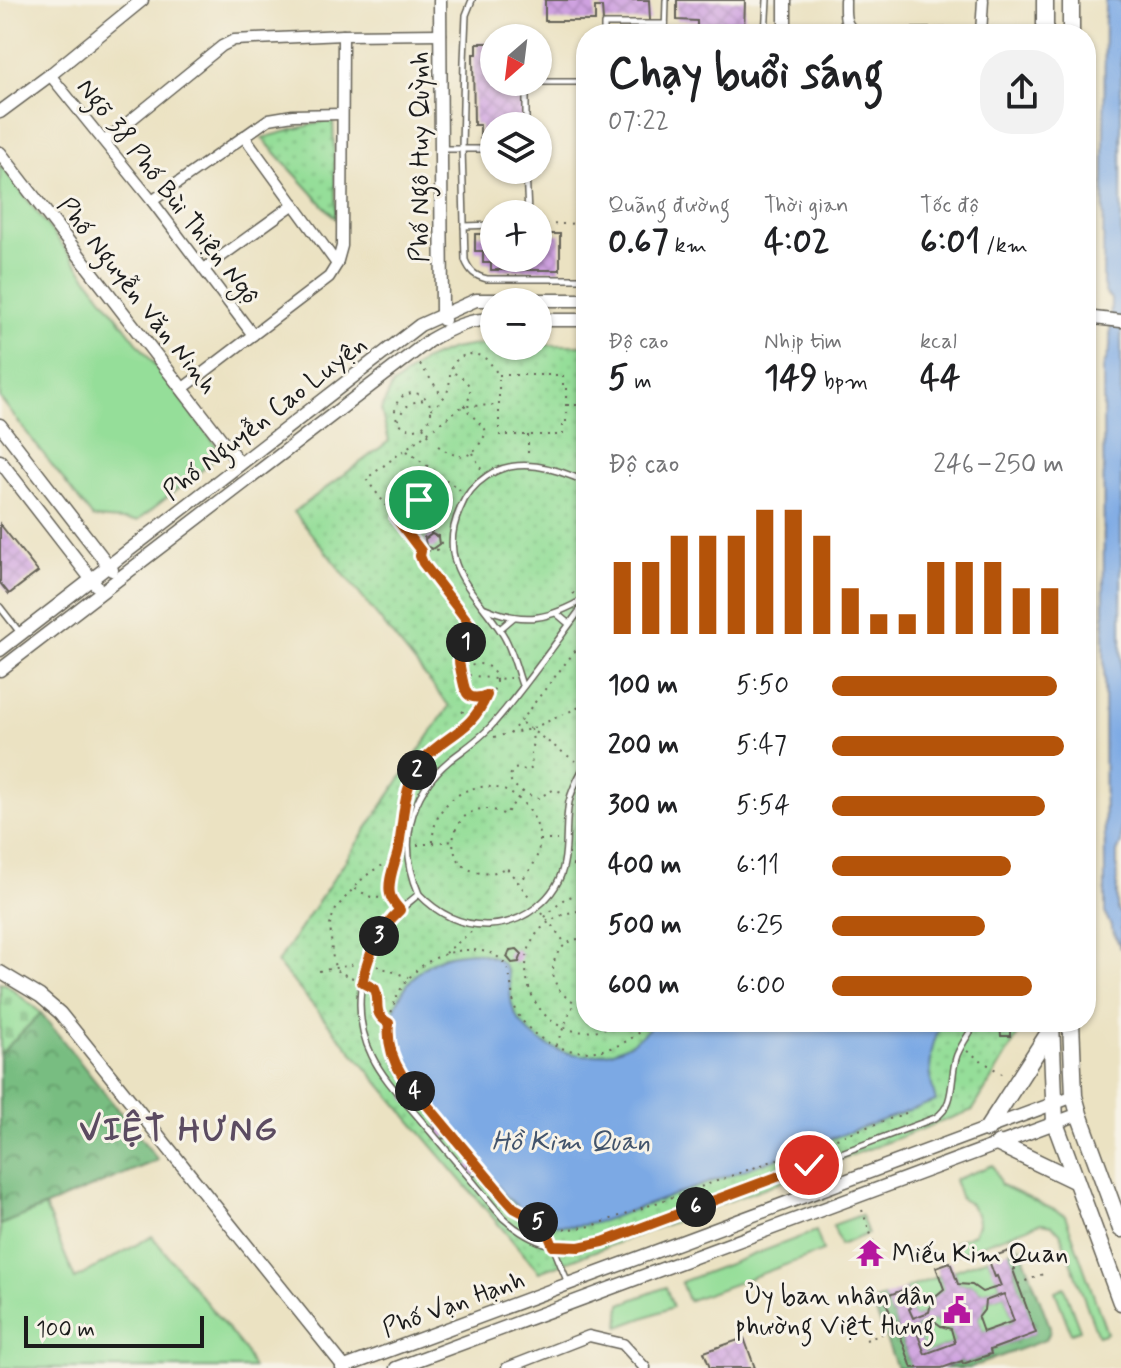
<!DOCTYPE html>
<html lang="vi">
<meta charset="utf-8">
<style>
:root{--surface:#fff;--page:#f2f2f2;--text:#202124;--muted:#757577;--accent:#b45309}
body{margin:0;font-family:Mynerve,sans-serif;background:var(--page);color:var(--text);height:100vh;display:flex;flex-direction:column;font-size:30px;white-space:nowrap}
*{box-sizing:border-box;margin:0}
p{font-size:26px;color:var(--muted)}
.icon{flex:none;width:44px;height:44px;fill:none;stroke:currentColor;stroke-width:2;stroke-linecap:round;stroke-linejoin:round}
.map{position:relative;flex:1;overflow:hidden}
.side{position:absolute;left:576px;top:24px;width:520px;height:1008px;display:flex;flex-direction:column;background:var(--surface);border-radius:32px;box-shadow:0 2px 6px #0004}
.side>*{flex:none}
.needle{width:52px;rotate:208deg}
.controls{position:absolute;left:480px;top:24px;display:grid;gap:16px}
.controls a{display:grid;place-items:center;width:72px;height:72px;border-radius:50%;background:var(--surface);box-shadow:0 2px 6px #0004;font-size:40px}
.scale{position:absolute;left:24px;bottom:20px;width:180px;box-sizing:border-box;padding-left:8px;border:4px solid #1c1c1c;border-top:0;font-size:22px;line-height:28px;white-space:nowrap;color:#1c1c1c;-webkit-text-stroke:6px #f7f3e8;paint-order:stroke}
.pin{position:absolute;display:grid;place-items:center;width:68px;height:68px;color:#fff;margin:-34px;border:4px solid #fff;border-radius:50%;box-shadow:0 2px 8px #0007}
.km{position:absolute;width:40px;height:40px;margin:-20px;border-radius:50%;background:#222;color:#fff;font-size:22px;line-height:40px;text-align:center}
.round{display:grid;place-items:center;flex:none;width:84px;height:84px;border-radius:32px;background:var(--page)}
.head{display:flex;align-items:center;justify-content:space-between;height:136px;padding:0 32px}
h1{font-size:44px;font-weight:800;line-height:60px}
.stats{display:grid;grid-template-columns:repeat(3,1fr);gap:12px;height:136px;padding:8px 32px}
.stats div{display:grid;align-content:center}
.stats b{font-size:34px;font-weight:800}
.stats small{font-size:22px;font-weight:400}
.stats p{font-size:22px}
.chart{height:224px;padding:16px 32px}
.chart p{display:flex;justify-content:space-between}
.chart svg{width:100%;height:144px;margin-top:8px;stroke:var(--accent);stroke-width:6}
ul{padding:0 32px;list-style:none;font-size:26px}
li{display:grid;grid-template-columns:128px 96px 1fr;align-items:center;height:60px}
li i{height:20px;border-radius:10px;background:var(--accent)}
.map>svg:first-child{display:block}
</style>
<div class="map">
<svg width="1121" height="1368" viewBox="0 0 1121 1368">
<defs>
<pattern id="forest-crowns" width="20" height="18" patternUnits="userSpaceOnUse" patternTransform="scale(2)"><rect width="20" height="18" fill="#78bd81"/><path d="M2 6a3 3 0 1 1 6 0M12 15a3 3 0 1 1 6 0" fill="none" stroke="#629969"/></pattern>
<pattern id="cemetery-stones" width="16" height="16" patternUnits="userSpaceOnUse" patternTransform="scale(2)"><rect width="16" height="16" fill="#95de99"/><path d="M2 7V4a2 2 0 0 1 4 0v3zM10 15v-3a2 2 0 0 1 4 0v3z" fill="#80be83"/></pattern>
<pattern id="park-dots" width="8" height="8" patternUnits="userSpaceOnUse" patternTransform="scale(2)"><rect width="8" height="8" fill="#95de99"/><path d="M2 2h.1M6 6h.1" fill="none" stroke="#80be83" stroke-width="1.8" stroke-linecap="round"/></pattern>
<pattern id="building-cross-hatch" width="8" height="8" patternUnits="userSpaceOnUse" patternTransform="scale(2)"><rect width="8" height="8" fill="#cfa2e0"/><path d="M0 0l8 8M0 8l8-8" fill="none" stroke="#b18bc0"/></pattern>
</defs>
<rect width="100%" height="100%" fill="#f7f3e8"/>
<filter id="ink" filterUnits="userSpaceOnUse"><feTurbulence type="fractalNoise" baseFrequency=".0125" numOctaves="2"/><feDisplacementMap in="SourceGraphic" scale="16" xChannelSelector="R" yChannelSelector="G"/><feConvolveMatrix kernelMatrix="1 2 1 2 8 2 1 2 1" color-interpolation-filters="sRGB"/></filter>
<filter id="wash" filterUnits="userSpaceOnUse"><feTurbulence type="fractalNoise" baseFrequency=".006" numOctaves="4" result="noise"/><feDisplacementMap in="SourceGraphic" scale="32" xChannelSelector="R" yChannelSelector="G"/><feGaussianBlur stdDeviation="1.8" result="paint"/><feColorMatrix in="noise" values="0 0 0 0 0 0 0 0 0 0 0 0 0 0 0 0 0 1.4 0 .05"/><feComposite in="paint" operator="in"/></filter>
<g filter="url(#wash)">
<rect width="100%" height="100%" fill="#ebe2c2"/>
<g fill="#95de99" stroke="#587d5a" stroke-width="2">
<path d="M0,164L216,445L211,463L137,521L93,518L0,398Z"/>
<path d="M993,1165L1001,1185L1065,1215L1107,1333L1098,1336L1060,1233L1052,1225L1041,1223L958,1254L954,1242L974,1234L978,1224L977,1214L970,1204L961,1199L954,1180Z"/>
<path d="M45,1207L75,1279L152,1236L244,1349L253,1368H0V1225Z"/>
<path d="M861,1215L868,1234L840,1245L833,1225Z"/>
<path d="M816,1231L823,1251L688,1301L681,1282Z"/>
<path d="M988,1258L1001,1286L982,1292L972,1285L958,1284L953,1271Z"/>
<path d="M939,1276L944,1289L932,1299L929,1312L913,1318L909,1309L911,1307L905,1289Z"/>
<path d="M666,1287L673,1307L619,1327L621,1304Z"/>
<path d="M1064,1287L1080,1330L1071,1333L1055,1291Z"/>
<path d="M1004,1294L1014,1321L983,1332L978,1318L984,1310L985,1301Z"/>
<path d="M933,1320L941,1326L951,1329L955,1343L925,1354L915,1327Z"/>
</g>
<g fill="url(#forest-crowns)" stroke="#4a6c4e" stroke-width="2">
<path d="M41,1013L158,1160L0,1225V1054Z"/>
<path d="M1020,1246L1050,1327C1050,1333 1049,1336 1045,1340L969,1368H942L962,1361L964,1364L990,1354V1350L1035,1333L1013,1270L1015,1268L1009,1251Z"/>
<path d="M884,1297L891,1315H893L912,1368H897L872,1302Z"/>
</g>
<path fill="url(#cemetery-stones)" stroke="#587d5a" stroke-width="2" d="M0,983L6,984L41,1013L0,1054Z"/>
<g fill="url(#park-dots)" stroke="#587d5a" stroke-width="2">
<path d="M333,119L336,219L262,138Z"/>
<path d="M477,345H586V1022H1026L973,1110L539,1272L277,963L449,706L294,512L389,441L381,410L392,386L423,361L452,349Z"/>
</g>
<g fill="#7ba9e4" stroke="#4c6280" stroke-width="2">
<path d="M1105,0H1121V843L1117,852V909L1121,915V949L1105,913L1103,368L1110,348L1111,299L1106,294L1103,284Z"/>
<path d="M474,952C486,955 500,957 506,969C513,984 507,1001 517,1017C548,1066 620,1068 654,1022H943C928,1047 927,1073 936,1101L602,1221C565,1232 532,1224 505,1195L403,1073C400,1068 396,1062 394,1056C381,1017 405,972 443,957C453,953 463,953 474,952Z"/>
</g>
<g id="blocks">
<g fill="url(#building-cross-hatch)" fill-rule="evenodd">
<path d="M545,0H649L650,21H603L602,7H595V21H545Z"/>
<path d="M677,0H745L744,34H697V21L677,20Z"/>
<path d="M477,43H494V82H522V86H509V93H523V126H494V138L480,139V125H474L473,54H477Z"/>
<path d="M475,234H494V258H538V234H560V270H491V263H483V251H475Z"/>
<path d="M0,524L38,572L9,594L0,583Z"/>
<path d="M432,534L438,537L439,544L432,549L426,546L425,539Z"/>
<path d="M517,949L522,954L519,962L512,963L507,957L510,950Z"/>
<path d="M1000,1024H1010V1036H1001Z"/>
<path d="M414,1090L419,1096L416,1102L409,1104L404,1098L407,1091Z"/>
<path d="M443,1125L448,1131L446,1138L439,1139L434,1133L436,1126Z"/>
<path d="M475,1163L480,1169L477,1175L471,1177L465,1171L468,1164Z"/>
<path d="M1009,1251L1015,1269L1013,1270L1036,1333L990,1350L991,1354L963,1364L962,1361L942,1368H912L893,1315H891L884,1297L905,1289L911,1308L909,1309L913,1318L929,1312L932,1299L944,1289L936,1267L950,1262L958,1284L972,1285L982,1292L1001,1286L997,1276L995,1277L988,1258ZM1004,1294L1014,1321L983,1332L978,1318L984,1310L985,1301ZM933,1320L941,1326L951,1329L955,1343L925,1354L915,1327Z"/>
<path d="M744,1338L755,1368H710L704,1352Z"/>
</g>
</g>
</g>
<g filter="url(#ink)">
<use href="#blocks" fill-opacity="0" stroke="#646156" stroke-width="2"/>
<g fill="none" stroke-linecap="round" stroke-linejoin="round">
<g stroke="#646156" stroke-width="8">
<g id="service">
<path d="M472,0L466,15L464,61L462,148L465,260C470,272 475,276 487,279H586"/>
<path d="M604,34V24H665"/>
<path d="M665,34L666,0"/>
<path d="M765,34L767,0"/>
<path d="M526,126V82H586"/>
<path d="M443,149H494"/>
<path d="M526,170L528,214"/>
<path d="M464,226L494,225"/>
<path d="M0,607L21,634"/>
<path d="M485,608C525,625 550,619 586,598"/>
<path d="M556,613L569,624"/>
<path d="M500,629L514,617"/>
<path d="M522,685C516,668 512,648 502,633C475,591 435,565 460,509C465,496 475,484 487,476C518,456 555,468 586,482"/>
<path d="M586,763C579,776 572,788 569,802C565,823 568,843 564,863C558,898 523,924 489,925C460,926 438,914 419,894C407,904 393,914 384,928C358,964 352,1016 372,1056C384,1081 407,1103 424,1124C451,1155 477,1187 503,1218C534,1246 563,1253 603,1242L935,1118C957,1105 949,1076 957,1055C962,1043 970,1033 976,1022"/>
<path d="M419,894C398,845 408,795 450,760C464,749 480,739 492,725C525,688 556,642 586,602"/>
<path d="M544,1224L568,1283"/>
</g>
</g>
<g stroke="#646156" stroke-width="13">
<g id="minor">
<path d="M845,0C845,16 843,25 858,34"/>
<path d="M877,34L981,33"/>
<path d="M981,34L983,0"/>
<path d="M50,75L152,201L253,335"/>
<path d="M244,136L337,264"/>
<path d="M105,141L222,46L234,40L343,35L441,34"/>
<path d="M152,201L269,119L293,115L342,114"/>
<path d="M204,269L294,204"/>
<path d="M182,389L329,277L337,264L342,246L343,35"/>
<path d="M507,1368L589,1336L623,1344L645,1368"/>
</g>
</g>
<g stroke="#646156" stroke-width="15">
<g id="tertiary">
<path d="M440,0L442,314L444,320"/>
<path d="M785,34V0"/>
<path d="M0,112L50,75L142,0"/>
<path d="M0,153L240,464"/>
<path d="M538,320H586"/>
<path d="M1086,322L1094,318L1121,321"/>
<path d="M0,425L112,570"/>
<path d="M0,461L96,585"/>
<path d="M0,650L420,325L476,300H586"/>
<path d="M0,670L430,340C451,328 470,319 494,319"/>
<path d="M0,972L40,996L60,1013L345,1368"/>
<path d="M342,1368L1074,1096"/>
<path d="M396,1368L1079,1114"/>
</g>
</g>
<g stroke="#646156" stroke-width="19">
<g id="primary">
<path d="M1045,0V34"/>
<path d="M1071,0V34"/>
<path d="M1051,1022L1055,1123L1121,1302"/>
<path d="M1071,1022L1074,1096L1079,1114L1121,1229"/>
<path d="M987,1129L1050,1031"/>
<path d="M999,1144L1076,1181"/>
</g>
</g>
<g stroke="#646156" stroke-width="2" stroke-dasharray="2 6" stroke-linecap="butt">
<path d="M538,225L586,223"/>
<path d="M420,364L443,397"/>
<path d="M499,375H563V387H566V422H563V435H499Z"/>
<circle cx="413" cy="411" r="18"/>
<path d="M567,405H586"/>
<path d="M431,409C438,404 445,398 448,390C451,382 448,373 453,365C459,353 475,351 486,359C491,363 494,369 498,374"/>
<path d="M398,420C403,406 412,401 426,400"/>
<path d="M423,427L432,439"/>
<path d="M528,435V457"/>
<path d="M438,446C463,463 473,458 486,433L485,429L464,407C477,389 468,379 450,371"/>
<path d="M407,451L460,490"/>
<path d="M473,453L481,469"/>
<path d="M396,517L432,491L441,476"/>
<path d="M432,532V491"/>
<circle cx="432" cy="542" r="9"/>
<path d="M425,548L420,553L421,559L469,623C473,644 453,652 463,674L495,679L510,678"/>
<path d="M421,551L366,479L460,408L468,406L497,405"/>
<path d="M573,594L586,582"/>
<circle cx="479" cy="681" r="17"/>
<path d="M462,711L477,727"/>
<path d="M522,723L575,761"/>
<path d="M467,724L465,721L467,716L470,715L475,718"/>
<path d="M531,729L533,741L531,752L532,768L528,771L519,768L514,769L509,777C513,788 527,795 538,798L553,790L563,792"/>
<path d="M510,734L586,637"/>
<path d="M494,737L531,729L586,704"/>
<path d="M523,791L505,815C459,788 431,858 476,872C487,875 497,873 506,867L531,899"/>
<path d="M410,795C412,753 452,746 475,718C480,712 484,703 487,695"/>
<path d="M586,796C581,808 581,821 586,832"/>
<path d="M402,817L409,792"/>
<path d="M540,840H557"/>
<path d="M433,842C432,828 438,812 448,803C501,752 576,832 519,882"/>
<path d="M417,845L453,841"/>
<path d="M572,865L586,869"/>
<path d="M355,889L371,897L390,899"/>
<path d="M394,902C386,887 393,870 397,855"/>
<path d="M586,910C481,918 528,1071 619,1022"/>
<path d="M542,913L566,944"/>
<path d="M545,917L564,899L586,891"/>
<path d="M586,938C542,940 542,999 586,1005"/>
<path d="M445,953L471,932"/>
<path d="M377,966L408,977"/>
<path d="M319,971L356,964"/>
<path d="M353,978L338,972L335,968L332,953L330,922L337,907L359,882L372,871L387,863L399,850"/>
<path d="M370,985C385,996 369,1010 388,1022"/>
<path d="M556,1045L574,1003"/>
<path d="M967,1051L1005,1076"/>
<path d="M862,1210L875,1246"/>
<path d="M535,1221L514,1208L505,1198L402,1075C373,1029 395,968 449,953C462,949 477,949 490,953C519,964 506,995 519,1016C549,1062 615,1063 650,1022"/>
<path d="M556,1228L570,1229L592,1226L906,1113"/>
<path d="M1018,1284L1043,1274"/>
<path d="M866,1340L898,1328"/>
</g>
<use href="#service" stroke="#fff" stroke-width="5"/>
<use href="#minor" stroke="#fff" stroke-width="10"/>
<use href="#tertiary" stroke="#fff" stroke-width="12"/>
<use href="#primary" stroke="#fff" stroke-width="16"/>
</g>
</g>
<g fill="none" stroke-linecap="round" stroke-linejoin="round" filter="url(#ink)">
<g stroke="#fff" stroke-width="16">
<path id="route" d="M419,500L396,518L421,551L420,556L423,563L469,623C472,638 461,645 459,659C459,666 460,665 461,672C465,687 463,704 487,695C471,733 446,734 422,761C402,784 404,823 398,851C395,864 387,881 390,894C391,900 396,905 400,910C378,930 369,954 362,982L375,989C381,1004 371,1013 389,1023C387,1042 391,1058 402,1075L505,1198L514,1208L544,1224L553,1246H555L579,1247L603,1242L809,1165"/>
</g>
<use href="#route" stroke="#b45309" stroke-width="10"/>
</g>
<defs>
<g id="temple-bare" transform="scale(2.16)"><path d="M0-6L5-2H3V0L6.5 2.5H4V6H1.5V3h-3V6H-4V2.5H-6.5L-3 0V-2H-5Z" fill="#b5179e" stroke="#f7f3e8" stroke-width="2.5" paint-order="stroke"/></g>
<g id="civic-bare" transform="scale(2.16)"><path d="M-.6-6.5H3V-4.5H.6V-3L4-1V1h2V6H-6V1h2V-1L-.6-3ZM-1.2 2.5V6h2.4V2.5Z" fill="#b5179e" stroke="#f7f3e8" stroke-width="2.5" paint-order="stroke"/></g>
</defs>
<g fill-rule="evenodd">
<use href="#temple-bare" x="870" y="1253"/>
<use href="#civic-bare" x="957" y="1310"/>
</g>
<g text-anchor="middle" stroke-width="6" stroke-linejoin="round" paint-order="stroke">
<g font-size="26" fill="#1c1c1c" stroke="#f7f3e8">
<text transform="translate(419 157) rotate(-90)" y="9">Phố Ngô Huy Quỳnh</text>
<text transform="translate(169 191) rotate(52)" y="9">Ngõ 38 Phố Bùi Thiện Ngộ</text>
<text transform="translate(138 295) rotate(52)" y="9">Phố Nguyễn Văn Ninh</text>
<text transform="translate(264 417) rotate(-38)" y="9">Phố Nguyễn Cao Luyện</text>
<text transform="translate(453 1303) rotate(-20)" y="9">Phố Vạn Hạnh</text>
</g>
<g font-size="26" fill="#1c1c1c" stroke="#f7f3e8" text-anchor="start">
<text x="892" y="1262">Miếu Kim Quan</text>
<text x="935" y="1304" text-anchor="end">Ủy ban nhân dân<tspan x="935" dy="30">phường Việt Hưng</tspan></text>
</g>
<g font-size="28" font-style="italic" fill="#42546c" stroke="#f7f3e8">
<text x="571" y="1150">Hồ Kim Quan</text>
</g>
<g font-size="34" font-weight="bold" letter-spacing="2" fill="#5b4b61" stroke="#f7f3e8">
<text x="179" y="1140">VIỆT HƯNG</text>
</g>
</g>
</svg>
<div class="controls">
<a><svg class="needle" viewBox="-14 -14 28 28"><path d="M0-13l5 13h-10z" fill="#e53935"/><path d="M0 13l5-13h-10z" fill="#757577"/></svg></a>
<a><svg class="icon" aria-label="layers" viewBox="0 0 24 24"><path d="M12 4l9 5-9 5-9-5zM3 14l9 5 9-5"/></svg></a>
<a>+</a>
<a>−</a>
</div>
<div class="scale">100 m</div>
<div class="pin" style="left:419px;top:500px;background:#1e9e55"><svg class="icon" aria-label="arrive" viewBox="0 0 24 24"><path d="M6 21V4h12l-3 4 3 4H6"/></svg></div>
<div class="pin" style="left:809px;top:1165px;background:#d93025"><svg class="icon" aria-label="check" viewBox="0 0 24 24"><path d="M5 12l5 5 9-10"/></svg></div>
<b class="km" style="left:466px;top:642px">1</b>
<b class="km" style="left:417px;top:770px">2</b>
<b class="km" style="left:379px;top:936px">3</b>
<b class="km" style="left:415px;top:1091px">4</b>
<b class="km" style="left:538px;top:1222px">5</b>
<b class="km" style="left:696px;top:1207px">6</b>
<section class="side">
<div class="head"><div><h1>Chạy buổi sáng</h1><p>07:22</p></div><a class="round"><svg class="icon" aria-label="share" viewBox="0 0 24 24"><path d="M12 15V3M7 8l5-5 5 5M5 13v7h14v-7"/></svg></a></div>
<div class="stats">
<div><p>Quãng đường</p><b>0.67<small> km</small></b></div>
<div><p>Thời gian</p><b>4:02</b></div>
<div><p>Tốc độ</p><b>6:01<small> /km</small></b></div>
</div>
<div class="stats">
<div><p>Độ cao</p><b>5<small> m</small></b></div>
<div><p>Nhịp tim</p><b>149<small> bpm</small></b></div>
<div><p>kcal</p><b>44</b></div>
</div>
<div class="chart"><p><span>Độ cao</span>246–250 m</p>
<svg viewBox="0 0 160 44" preserveAspectRatio="none"><path d="M5 44V22M15 44V22M25 44V14M35 44V14M45 44V14M55 44V6M65 44V6M75 44V14M85 44V30M95 44V38M105 44V38M115 44V22M125 44V22M135 44V22M145 44V30M155 44V30"/></svg>
</div>
<ul>
<li><b>100 m</b>5:50<i style="width:97%"></i></li>
<li><b>200 m</b>5:47<i style="width:100%"></i></li>
<li><b>300 m</b>5:54<i style="width:92%"></i></li>
<li><b>400 m</b>6:11<i style="width:77%"></i></li>
<li><b>500 m</b>6:25<i style="width:66%"></i></li>
<li><b>600 m</b>6:00<i style="width:86%"></i></li>
</ul>
</section>
</div>
